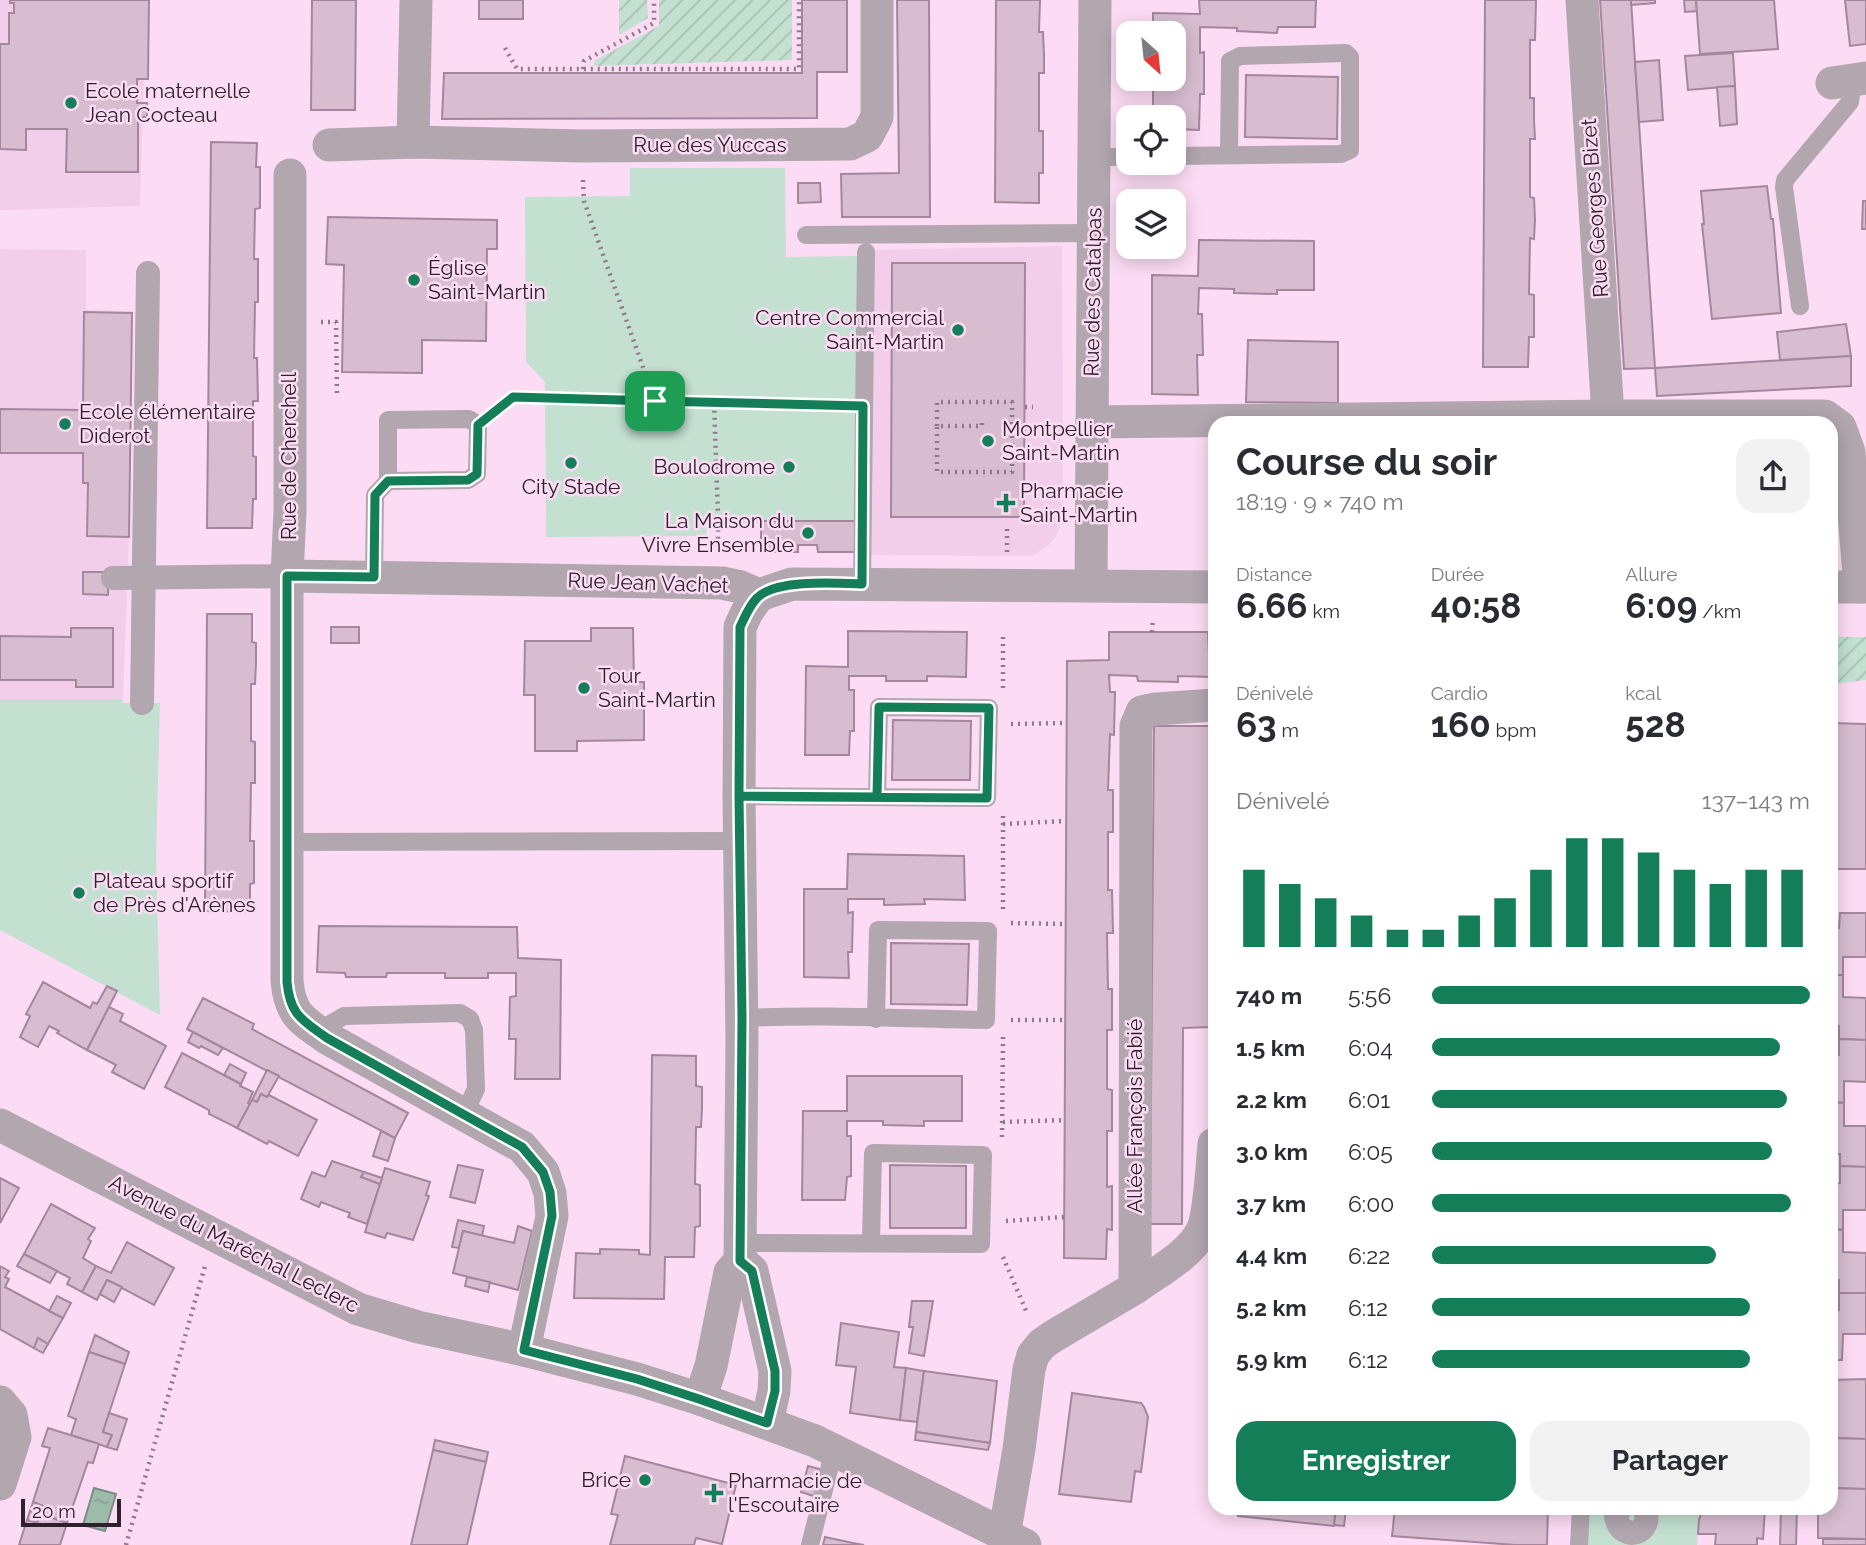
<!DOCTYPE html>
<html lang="fr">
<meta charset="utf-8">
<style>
:root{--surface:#fff;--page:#f2f2f3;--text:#2b2b33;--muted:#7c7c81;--accent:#147e58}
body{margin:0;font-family:Raleway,sans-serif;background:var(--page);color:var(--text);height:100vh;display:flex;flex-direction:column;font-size:26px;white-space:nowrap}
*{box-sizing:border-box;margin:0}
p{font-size:23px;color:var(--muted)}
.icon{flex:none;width:38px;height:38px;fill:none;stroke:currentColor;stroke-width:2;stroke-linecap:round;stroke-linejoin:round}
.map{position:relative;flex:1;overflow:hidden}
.details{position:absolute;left:1208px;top:416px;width:630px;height:1099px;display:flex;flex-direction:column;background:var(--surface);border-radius:21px;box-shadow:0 4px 18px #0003}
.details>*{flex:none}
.needle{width:46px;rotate:153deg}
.tools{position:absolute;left:1116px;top:21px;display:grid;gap:14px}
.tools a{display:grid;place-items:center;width:70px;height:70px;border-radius:14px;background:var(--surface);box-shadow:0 4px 18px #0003;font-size:35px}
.scale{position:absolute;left:21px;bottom:18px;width:100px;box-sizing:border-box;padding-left:7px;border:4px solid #2d222b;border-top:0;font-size:19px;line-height:24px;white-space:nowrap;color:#2d222b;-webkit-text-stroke:5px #fcdcf4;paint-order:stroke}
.pin{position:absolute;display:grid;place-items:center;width:60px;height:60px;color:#fff;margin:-30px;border-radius:14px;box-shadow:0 4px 10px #0006}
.round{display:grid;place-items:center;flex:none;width:74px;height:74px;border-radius:21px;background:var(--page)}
.headline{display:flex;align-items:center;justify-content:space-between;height:119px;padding:0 28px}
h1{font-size:38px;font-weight:700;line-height:52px}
.figures{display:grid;grid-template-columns:repeat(3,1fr);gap:10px;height:119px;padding:7px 28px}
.figures div{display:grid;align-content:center}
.figures b{font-size:35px;font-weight:700}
.figures small{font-size:19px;font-weight:400}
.figures p{font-size:19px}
.chart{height:196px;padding:14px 28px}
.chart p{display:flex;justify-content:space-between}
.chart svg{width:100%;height:126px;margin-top:7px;stroke:var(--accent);stroke-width:6}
.button{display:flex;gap:14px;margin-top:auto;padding:14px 28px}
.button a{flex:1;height:80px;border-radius:21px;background:var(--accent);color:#fff;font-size:28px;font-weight:700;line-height:80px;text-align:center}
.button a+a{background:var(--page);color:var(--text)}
ul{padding:0 28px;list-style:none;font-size:23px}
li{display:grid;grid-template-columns:112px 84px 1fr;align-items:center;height:52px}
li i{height:18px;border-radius:9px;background:var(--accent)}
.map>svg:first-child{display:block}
</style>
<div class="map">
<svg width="1866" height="1545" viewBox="0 0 1866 1545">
<defs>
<pattern id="garden-furrows" width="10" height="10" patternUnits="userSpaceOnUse" patternTransform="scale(1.75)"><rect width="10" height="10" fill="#c3e0d1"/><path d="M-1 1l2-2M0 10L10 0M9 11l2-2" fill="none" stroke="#a8c0b4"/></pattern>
<pattern id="water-ripples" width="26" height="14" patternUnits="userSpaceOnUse" patternTransform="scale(1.75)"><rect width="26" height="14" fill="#9cbbab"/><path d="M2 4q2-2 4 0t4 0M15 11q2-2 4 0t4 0" fill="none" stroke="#87a093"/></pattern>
</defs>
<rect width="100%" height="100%" fill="#fcdcf4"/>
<g fill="#f3ceea">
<path d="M0,0H146L140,206L0,210Z"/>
<path d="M1062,246L1063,518L1056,536L1049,545L1032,556L870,555L872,250Z"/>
<path d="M0,249L86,250V310L132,311L129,537L123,699H0Z"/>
</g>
<g fill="#c3e0d1">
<path d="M630,168H785L786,257L858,256L859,522L707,523L706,536L546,537L545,382L526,362L525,197L630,196Z"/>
<path d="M0,699H122L123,703H160L156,856L160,1015L0,930Z"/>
<path d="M1589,1509H1699L1697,1545H1587Z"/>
</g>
<g fill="url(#garden-furrows)">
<path d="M619,0H647L648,18L619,35Z"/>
<path d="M659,0H792V60L594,66V61L659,26Z"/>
<path d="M1830,637H1866V680L1831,684Z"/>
</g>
<path fill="url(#water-ripples)" stroke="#7b8d85" stroke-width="2" d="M94,1488L116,1494L105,1531L83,1525Z"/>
<g fill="#d8bdd1" stroke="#a4879d" stroke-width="2">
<path d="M10,0H149L148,79H137V103H147V117H138V172H66L67,129H26V150L0,149V44H9V13H14V3H10Z"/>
<path d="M312,0H356L355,110H311Z"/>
<rect x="479" y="0" width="44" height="19"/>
<path d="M802,0H847V72H817V118L442,119L444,73H802Z"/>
<path d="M897,0H929L930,217H842L841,174L899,173Z"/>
<path d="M996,0H1040L1039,32H1043L1044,55V73H1039V131H1043V173H1039V203L995,202Z"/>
<path d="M1199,0H1316L1315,27H1278L1277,33L1237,31V28L1200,27V53L1204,52V94H1200L1199,130L1174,129V117H1153V79H1174V33H1153V13L1200,14Z"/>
<path d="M1485,0H1536L1535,40H1530V98H1534V120L1535,139H1530V197L1534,198L1535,220L1534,239L1530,238L1529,294L1534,295V337H1529L1528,367H1483Z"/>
<path d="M1600,0H1631L1655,368L1624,369Z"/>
<path d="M1631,0H1655V3L1631,5Z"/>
<path d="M1684,0H1696L1697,11L1685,12Z"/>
<path d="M1696,0H1774L1778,49L1700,54Z"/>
<path d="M1845,0H1866V44L1850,46Z"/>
<path d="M1733,53L1735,86L1688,90L1685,56Z"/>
<path d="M1659,60L1663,120L1639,122L1635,62Z"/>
<path d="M1246,75L1338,77L1337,139L1245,137Z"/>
<path d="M1735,86L1737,124L1720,126L1717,87Z"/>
<path d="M211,142L257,143L256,167H260V208L255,209L254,259H258V302H255L254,358H257L258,401H253V456L256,457V499H253L252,528H207Z"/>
<path d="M798,183H820L821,202L798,203Z"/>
<path d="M1767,186L1771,219H1773L1781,313L1712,319L1702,224H1704L1701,191Z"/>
<path d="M1863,201H1866V229H1862Z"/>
<path d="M328,217L497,220V249H487L486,341L422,340V373L342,372L344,265L326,264Z"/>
<path d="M1199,240L1314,241V290H1277V294L1234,293V289L1199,288L1198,314H1202L1203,355H1197L1198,395L1152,394V275L1198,276Z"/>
<path d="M892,263H1025L1024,517H891Z"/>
<path d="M84,312L132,313L129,537L87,536L88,483H83V453H0V409L83,410Z"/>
<path d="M1846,324L1851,356L1780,360L1777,332Z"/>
<path d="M1248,340L1338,342V403L1246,402Z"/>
<path d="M1851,356V386L1657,396L1655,368Z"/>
<path d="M761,521H855V552H818L817,545H798V552H761Z"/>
<path d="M83,572H108V595L83,594Z"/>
<path d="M207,614H252V642L256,643V663L255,684H251V741L255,742V783H251L250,841H254V883L250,884V912L205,911Z"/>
<rect x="331" y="627" width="28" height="16"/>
<path d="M71,628H113V687H76V680H0V636L71,637Z"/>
<path d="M591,628H633L634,682H644V740L577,741V751H535V695H524L525,641H591Z"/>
<path d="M848,631L967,632L966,677L927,676V681H886V676H849V690H854V731H850L849,755H805L806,666L848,667Z"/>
<path d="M1109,632H1208L1210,677L1178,676V682L1138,681L1137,676L1109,675L1110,692H1115L1114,735L1110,734L1108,790H1113V832H1108V890H1112L1113,933H1107L1108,989H1112V1030H1107V1089L1112,1090V1131H1107V1187L1112,1186V1230L1107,1229L1106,1259L1064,1258L1067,661L1109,660Z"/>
<path d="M893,720L971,721L970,780H892Z"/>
<path d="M1830,723L1866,724V869H1830Z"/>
<path d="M1154,726H1214L1212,1027L1183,1028L1182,1224H1150Z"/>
<path d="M848,854L964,856L965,900L924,899L925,904L884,905V899H848V913L853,912L852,952H848L849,978L804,977V889H847Z"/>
<path d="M1840,913H1866V957H1843V975H1830V928H1839Z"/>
<path d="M319,926L517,927L518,958L561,960L560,1079H515L516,1039H509L510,997L516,996V973H488V978H445V973H387L386,977H346L345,973L317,972Z"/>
<path d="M891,943L969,944L967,1005L891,1004Z"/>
<path d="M1830,975H1843V997L1866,998V1040L1839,1039V1026L1830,1025Z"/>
<path d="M43,982L90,1008L93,1002L97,1004L107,986L117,991L87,1050L57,1033L59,1031L49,1026L38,1047L20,1037L30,1016L26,1014Z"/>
<path d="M203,998L254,1024L252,1029L408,1113L395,1138L187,1029Z"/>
<path d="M109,1007L123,1014L120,1021L166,1046L144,1089L112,1072L116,1065L87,1050Z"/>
<path d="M193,1032L223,1048L218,1055L201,1046L199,1048L188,1042Z"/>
<path d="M1839,1039L1866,1040V1082L1844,1081V1103L1830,1102V1055H1839Z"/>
<path d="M182,1053L241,1084L240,1086L253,1092L248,1103L250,1104L237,1128L209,1114V1110L165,1087Z"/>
<path d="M652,1055L696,1056V1086L702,1087V1108L701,1127H696L695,1184L700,1185V1226L695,1227L694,1257H665L664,1299L574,1298L576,1253L600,1254V1249L639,1250V1254L650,1255Z"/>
<path d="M230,1064L246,1073L241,1084L224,1075Z"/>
<path d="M267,1070L279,1076L267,1097L261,1094L257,1102L252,1100Z"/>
<path d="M847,1076H962V1121H924V1126L883,1125V1121H847V1136H851V1176L847,1177L845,1200H802L803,1111H847Z"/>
<path d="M261,1094L267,1097L269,1095L317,1120L298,1156L269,1141L267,1144L237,1128L252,1100L257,1102Z"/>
<path d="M1830,1102L1844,1103V1126H1866V1167L1840,1166V1154H1830Z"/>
<path d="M381,1131L395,1138L388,1161L373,1156Z"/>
<path d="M332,1161L364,1172L361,1177L380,1184L367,1224L348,1217L350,1213L321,1202L319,1207L301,1199L312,1172L325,1177Z"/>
<path d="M458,1165L483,1170L475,1203L450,1197Z"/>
<path d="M890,1165L966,1166V1228H890Z"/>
<path d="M1840,1166L1866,1167V1210H1843V1230L1830,1229V1184L1840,1183Z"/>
<path d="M385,1168L430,1182L426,1195L429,1196L413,1240L387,1233L385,1238L365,1232Z"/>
<path d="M364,1172L382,1178L380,1184L361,1177Z"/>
<path d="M0,1178L19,1188L0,1223Z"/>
<path d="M51,1204L95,1228L88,1239L91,1241L83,1258L96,1266L82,1292L67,1284L70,1278L24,1254Z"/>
<path d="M458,1220L484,1226L482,1236L463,1231L459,1248L452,1247Z"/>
<path d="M518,1226L532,1231L518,1290L453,1273L463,1231L514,1243Z"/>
<path d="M1830,1229L1843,1230V1252L1866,1253V1293H1839V1280H1830Z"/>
<path d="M127,1242L174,1268L154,1305L107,1280L97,1300L82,1292L96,1266L111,1273Z"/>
<path d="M24,1254L57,1271L50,1283L17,1266Z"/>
<path d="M0,1266L9,1271L5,1277L9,1279L5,1287L63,1318L48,1344L38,1338L34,1348L0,1329Z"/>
<path d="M467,1277L490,1282L488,1292L465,1286Z"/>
<path d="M107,1280L122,1287L114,1302L100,1294Z"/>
<path d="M1839,1293H1866V1334H1843L1842,1360H1830V1310H1839Z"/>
<path d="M57,1296L71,1303L63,1318L49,1311Z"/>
<path d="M912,1301H933L924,1356L909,1353L913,1327H909Z"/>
<path d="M841,1323L899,1332L894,1367L906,1368L900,1420L850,1413L856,1367L836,1365Z"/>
<path d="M95,1335L129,1352L125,1364L89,1352Z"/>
<path d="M38,1338L48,1344L43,1353L34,1348Z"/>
<path d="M89,1352L125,1364L103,1432L112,1435L107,1447L71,1435L76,1419L68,1416Z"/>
<path d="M906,1368L924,1371L917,1422L900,1420Z"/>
<path d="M924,1371L997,1381L990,1443L916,1432Z"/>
<path d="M1866,1379V1439L1830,1438V1380Z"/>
<path d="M1072,1393L1141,1403L1144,1407L1148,1417L1141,1472L1135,1471L1131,1502L1059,1494Z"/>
<path d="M109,1413L127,1419L117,1450L107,1447L112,1435L103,1432Z"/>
<path d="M48,1428L99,1444L93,1463L88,1462L67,1523L41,1514L43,1506L33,1502L50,1448L42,1446Z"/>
<path d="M916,1432L990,1443L988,1450L915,1440Z"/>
<path d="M1830,1438L1866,1439V1489L1830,1488Z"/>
<path d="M435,1440L488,1452L486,1462L433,1450Z"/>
<path d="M433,1450L486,1462L467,1545H411Z"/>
<path d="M625,1456L736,1485L722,1544L696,1538L694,1545H610L618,1515L611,1514Z"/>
<path d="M808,1466L823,1470L817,1497L801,1492Z"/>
<path d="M1830,1488L1866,1489V1539L1818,1538V1508H1830Z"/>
<path d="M33,1502L43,1506L41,1514L30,1511Z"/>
<path d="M1239,1508H1336L1334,1526L1238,1516Z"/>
<path d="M1336,1508H1346L1344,1526L1334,1525Z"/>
<path d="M1395,1508H1548L1547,1545H1516L1392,1536Z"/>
<path d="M1703,1508H1765L1763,1539L1757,1538V1545H1715L1716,1534H1698L1699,1520Z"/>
<path d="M1781,1508H1797L1796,1545H1780Z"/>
<path d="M30,1511L41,1514L37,1523L27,1520Z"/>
<path d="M41,1514L67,1523L60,1545H19L27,1520L37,1523Z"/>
<path d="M825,1537L853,1543L864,1545H823Z"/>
<rect x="1823" y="1539" width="43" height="6"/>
</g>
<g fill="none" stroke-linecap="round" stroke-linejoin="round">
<g stroke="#8d7989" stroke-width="4.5" stroke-dasharray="2 5" stroke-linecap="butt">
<path d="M505,48L517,69H799V0"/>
<path d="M583,69L584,61L654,23V0"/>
<path d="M583,180L584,201L655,401L714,402L718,515V549"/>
<path d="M321,322H336L337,397"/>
<path d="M714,402L838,405"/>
<path d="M1025,407H1033"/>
<path d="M496,411L513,397L655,401"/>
<path d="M937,426V402H1012V472H937V426H982V418"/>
<path d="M1007,552V525"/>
<path d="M1152,632L1153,619"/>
<path d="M1003,637V689"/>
<path d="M1011,724L1067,723"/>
<path d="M1003,816V913"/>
<path d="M1003,824L1066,821"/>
<path d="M1011,923L1066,924"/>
<path d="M1011,1020H1065"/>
<path d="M1003,1122L1065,1120"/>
<path d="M1002,1137L1003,1037"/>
<path d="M1006,1221L1064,1217"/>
<path d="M1003,1257L1027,1313"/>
<path d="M126,1545L205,1266"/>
</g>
<g stroke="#b2a6af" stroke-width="18">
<path d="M1174,156L1341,154L1350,150V57L1346,53L1240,56L1230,61L1229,155"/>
<path d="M1094,157H1129"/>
<path d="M806,235L1094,233"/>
<path d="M1800,306L1784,187L1785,180L1850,102L1853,80"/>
<path d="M469,419L478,425L477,474L468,480L388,481V420Z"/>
<path d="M374,577L375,495L388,481"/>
<path d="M862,584L866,252"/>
<path d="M739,796L987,798L989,708L879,707L877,797"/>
<path d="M287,842L740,841"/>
<path d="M742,1018C823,1014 905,1019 986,1020L988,931L878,930L876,1019"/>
<path d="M327,1038L332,1023L344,1016L460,1013L470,1019L474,1030L476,1089L464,1114"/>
<path d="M740,1243L981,1244L983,1155L873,1153L871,1242"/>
<path d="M810,1545L834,1450"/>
<path d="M1579,1545L1581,1508"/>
</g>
<g stroke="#b2a6af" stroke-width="24">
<path d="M113,578L287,576"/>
<path d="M142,703L148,273"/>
<path d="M1620,1508L1616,1516C1620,1544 1656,1534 1644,1508"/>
</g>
<g stroke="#b2a6af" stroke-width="33">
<path d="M1582,0L1608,416"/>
<path d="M1832,83L1866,78"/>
<path d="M413,142L416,0"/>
<path d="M329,145L413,142L582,146L850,144L867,136L877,117V0"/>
<path d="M290,175V511L287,576V981C290,1015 302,1020 327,1038L522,1147L543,1172L550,1193L552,1216L524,1350"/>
<path d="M1092,422L1608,416H1825L1840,427L1849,452L1860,587"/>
<path d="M287,576L722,583L741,587L759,595L792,584L1214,587"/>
<path d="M1091,585L1095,0"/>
<path d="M1830,587H1866"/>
<path d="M0,1125L358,1309L418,1327L524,1350L637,1379L700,1399L815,1441L1025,1545"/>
<path d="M740,1261L752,1271L775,1371L774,1391L767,1423"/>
<path d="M1135,1288C1156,1273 1190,1255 1202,1231C1210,1213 1212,1166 1214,1144"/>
<path d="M700,1399L711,1366L730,1272L740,1261L742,1039L739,796L740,627L747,612L759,595"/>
<path d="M0,1402L11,1415L15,1437L0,1484"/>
<path d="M1004,1536L1019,1449L1029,1369L1033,1355L1042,1344L1052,1337L1135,1288L1136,726L1142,712L1156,709L1214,705"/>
</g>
</g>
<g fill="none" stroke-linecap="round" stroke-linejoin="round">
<g stroke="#fff" stroke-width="14">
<path id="route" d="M655,401L513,397L478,425L477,474L468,480L388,481L375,495L374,577L287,576V982C290,1015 302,1020 327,1038L522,1147L543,1172L550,1192L552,1216L524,1350L637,1379L699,1399L767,1423L775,1391V1371L752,1271L740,1261L742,1018L739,796L877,797L879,707L989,708L987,798L797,797L739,796L740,627C745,617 749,606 757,598C775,579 836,583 862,584L863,406L655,401"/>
</g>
<use href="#route" stroke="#147e58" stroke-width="9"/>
</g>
<g fill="#147e58" stroke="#fcdcf4" stroke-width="2.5">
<circle cx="71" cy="103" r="7"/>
<circle cx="414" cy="280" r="7"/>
<circle cx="958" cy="330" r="7"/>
<circle cx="65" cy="424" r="7"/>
<circle cx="988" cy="441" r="7"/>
<circle cx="571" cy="463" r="7"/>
<circle cx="789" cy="467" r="7"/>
<path d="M1002.5 492.5h7v7h7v7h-7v7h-7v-7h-7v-7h7z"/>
<circle cx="808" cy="533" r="7"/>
<circle cx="584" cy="688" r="7"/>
<circle cx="79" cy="893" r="7"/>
<circle cx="645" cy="1480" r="7"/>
<path d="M710.5 1482.5h7v7h7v7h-7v7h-7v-7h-7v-7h7z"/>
</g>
<g text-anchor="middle" stroke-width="5" stroke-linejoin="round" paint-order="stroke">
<g font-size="21" fill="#2d222b" stroke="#fcdcf4" text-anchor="start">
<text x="85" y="98">Ecole maternelle<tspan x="85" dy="24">Jean Cocteau</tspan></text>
<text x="428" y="275">Église<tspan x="428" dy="24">Saint-Martin</tspan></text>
<text x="944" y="325" text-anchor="end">Centre Commercial<tspan x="944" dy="24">Saint-Martin</tspan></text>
<text x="79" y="419">Ecole élémentaire<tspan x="79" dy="24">Diderot</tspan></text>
<text x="1002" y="436">Montpellier<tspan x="1002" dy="24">Saint-Martin</tspan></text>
<text x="775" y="474" text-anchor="end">Boulodrome</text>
<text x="571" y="494" text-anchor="middle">City Stade</text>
<text x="1020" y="498">Pharmacie<tspan x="1020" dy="24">Saint-Martin</tspan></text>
<text x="794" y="528" text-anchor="end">La Maison du<tspan x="794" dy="24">Vivre Ensemble</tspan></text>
<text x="598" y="683">Tour<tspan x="598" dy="24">Saint-Martin</tspan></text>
<text x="93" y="888">Plateau sportif<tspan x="93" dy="24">de Près d'Arènes</tspan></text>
<text x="631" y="1487" text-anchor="end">Brice</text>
<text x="728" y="1488">Pharmacie de<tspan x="728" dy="24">l'Escoutaïre</tspan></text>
</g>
<g font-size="21" fill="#2d222b" stroke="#fcdcf4">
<text x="710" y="152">Rue des Yuccas</text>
<text transform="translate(1595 208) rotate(-94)" y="7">Rue Georges Bizet</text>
<text transform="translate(1093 292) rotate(-89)" y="7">Rue des Catalpas</text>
<text transform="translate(289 456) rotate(-90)" y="7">Rue de Cherchell</text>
<text transform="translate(648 583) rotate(2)" y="7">Rue Jean Vachet</text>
<text transform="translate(1135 1116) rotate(-90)" y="7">Allée François Fabié</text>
<text transform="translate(234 1244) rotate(27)" y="7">Avenue du Maréchal Leclerc</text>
</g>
</g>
</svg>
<div class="tools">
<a><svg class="needle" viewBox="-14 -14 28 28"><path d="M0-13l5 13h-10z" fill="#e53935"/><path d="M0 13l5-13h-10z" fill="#7c7c81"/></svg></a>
<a><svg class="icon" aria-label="locate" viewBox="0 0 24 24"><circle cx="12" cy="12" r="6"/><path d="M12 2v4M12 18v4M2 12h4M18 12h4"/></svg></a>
<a><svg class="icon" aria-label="layers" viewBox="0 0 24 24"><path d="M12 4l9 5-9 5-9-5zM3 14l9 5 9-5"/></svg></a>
</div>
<div class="scale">20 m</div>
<div class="pin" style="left:655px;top:401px;background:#1e9e55"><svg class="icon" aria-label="arrive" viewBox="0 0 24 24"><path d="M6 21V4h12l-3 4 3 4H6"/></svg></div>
<section class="details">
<div class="headline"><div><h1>Course du soir</h1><p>18:19 · 9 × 740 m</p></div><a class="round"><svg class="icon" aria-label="share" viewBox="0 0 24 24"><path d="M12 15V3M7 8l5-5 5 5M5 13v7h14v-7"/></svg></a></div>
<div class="figures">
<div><p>Distance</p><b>6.66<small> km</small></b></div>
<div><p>Durée</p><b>40:58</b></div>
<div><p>Allure</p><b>6:09<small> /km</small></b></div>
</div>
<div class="figures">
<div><p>Dénivelé</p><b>63<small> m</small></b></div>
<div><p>Cardio</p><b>160<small> bpm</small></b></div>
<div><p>kcal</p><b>528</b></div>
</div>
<div class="chart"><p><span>Dénivelé</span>137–143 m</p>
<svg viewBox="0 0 160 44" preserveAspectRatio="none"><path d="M5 44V17M15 44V22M25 44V27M35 44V33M45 44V38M55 44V38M65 44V33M75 44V27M85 44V17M95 44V6M105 44V6M115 44V11M125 44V17M135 44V22M145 44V17M155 44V17"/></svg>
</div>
<ul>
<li><b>740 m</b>5:56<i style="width:100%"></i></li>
<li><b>1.5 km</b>6:04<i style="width:92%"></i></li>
<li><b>2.2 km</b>6:01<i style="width:94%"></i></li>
<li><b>3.0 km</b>6:05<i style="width:90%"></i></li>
<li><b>3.7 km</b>6:00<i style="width:95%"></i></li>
<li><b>4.4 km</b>6:22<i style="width:75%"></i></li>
<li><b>5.2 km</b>6:12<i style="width:84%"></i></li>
<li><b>5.9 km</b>6:12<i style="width:84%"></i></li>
</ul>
<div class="button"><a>Enregistrer</a><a>Partager</a></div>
</section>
</div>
